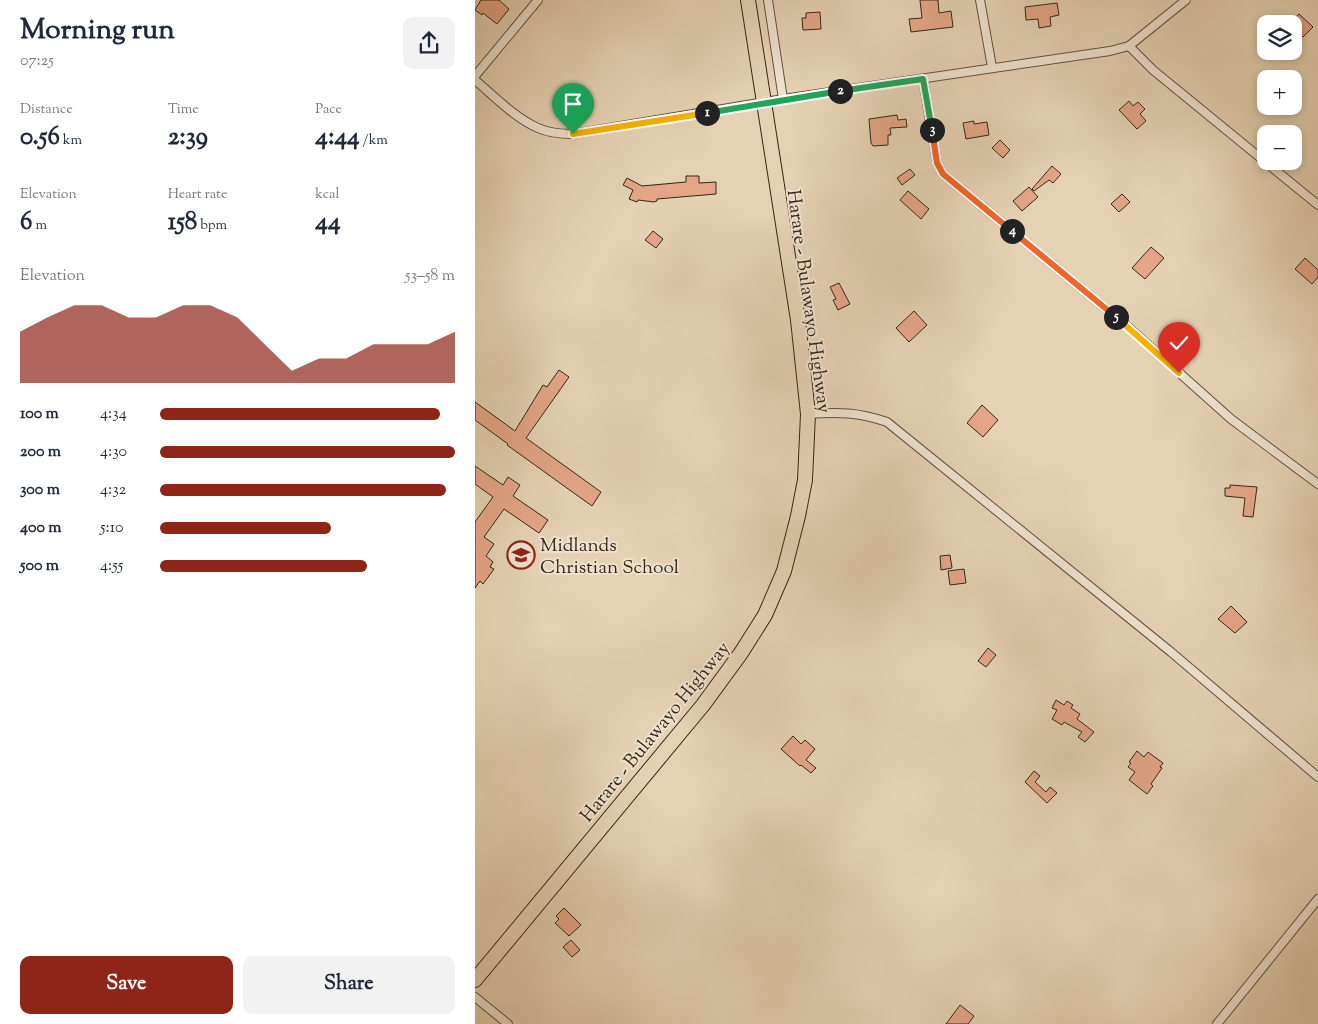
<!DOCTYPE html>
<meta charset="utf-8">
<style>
:root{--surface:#fff;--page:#f2f2f3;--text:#1f2937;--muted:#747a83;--accent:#8f2418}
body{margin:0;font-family:"Sorts Mill Goudy",serif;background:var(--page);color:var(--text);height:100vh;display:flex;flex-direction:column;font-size:19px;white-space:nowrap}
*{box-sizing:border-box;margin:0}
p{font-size:16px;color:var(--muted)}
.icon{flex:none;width:28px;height:28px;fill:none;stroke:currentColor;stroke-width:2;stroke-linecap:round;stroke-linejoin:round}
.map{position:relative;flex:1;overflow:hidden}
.drawer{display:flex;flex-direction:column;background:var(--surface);width:475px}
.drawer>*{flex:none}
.controls{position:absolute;left:782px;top:15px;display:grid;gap:10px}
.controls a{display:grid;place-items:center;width:45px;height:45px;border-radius:10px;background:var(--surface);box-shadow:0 2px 8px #0003;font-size:25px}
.pin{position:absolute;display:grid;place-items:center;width:42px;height:42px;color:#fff;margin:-51px -21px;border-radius:50% 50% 50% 0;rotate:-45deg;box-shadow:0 0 5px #0007}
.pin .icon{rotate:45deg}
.km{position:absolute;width:25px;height:25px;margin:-12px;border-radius:50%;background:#222;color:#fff;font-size:14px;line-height:25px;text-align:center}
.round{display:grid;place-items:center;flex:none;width:52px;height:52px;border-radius:10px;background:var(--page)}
.headline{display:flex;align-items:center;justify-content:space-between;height:85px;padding:0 20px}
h1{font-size:28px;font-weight:700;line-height:38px}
.stats{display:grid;grid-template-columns:repeat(3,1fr);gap:8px;height:85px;padding:5px 20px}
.stats div{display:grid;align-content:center}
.stats b{font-size:25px;font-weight:700}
.stats small{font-size:14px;font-weight:400}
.stats p{font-size:14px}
.chart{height:140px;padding:10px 20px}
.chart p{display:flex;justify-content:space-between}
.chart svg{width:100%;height:90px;margin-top:5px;fill:var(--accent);opacity:.7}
.cta{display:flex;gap:10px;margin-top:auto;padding:10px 20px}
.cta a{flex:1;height:58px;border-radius:10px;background:var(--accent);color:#fff;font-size:20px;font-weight:700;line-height:58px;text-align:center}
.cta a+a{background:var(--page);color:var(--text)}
ul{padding:0 20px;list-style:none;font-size:16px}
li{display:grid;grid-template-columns:80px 60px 1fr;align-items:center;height:38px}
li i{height:12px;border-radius:6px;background:var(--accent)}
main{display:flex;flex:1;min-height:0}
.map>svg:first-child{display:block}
</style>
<main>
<section class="drawer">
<div class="headline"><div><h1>Morning run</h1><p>07:25</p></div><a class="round"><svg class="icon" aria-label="share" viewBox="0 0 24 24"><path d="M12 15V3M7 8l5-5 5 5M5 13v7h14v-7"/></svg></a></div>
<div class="stats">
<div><p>Distance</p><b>0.56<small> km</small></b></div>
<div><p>Time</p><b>2:39</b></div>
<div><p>Pace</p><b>4:44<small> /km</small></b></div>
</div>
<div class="stats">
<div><p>Elevation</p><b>6<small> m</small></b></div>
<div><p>Heart rate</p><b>158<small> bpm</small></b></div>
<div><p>kcal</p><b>44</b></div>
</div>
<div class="chart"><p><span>Elevation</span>53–58 m</p>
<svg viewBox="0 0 160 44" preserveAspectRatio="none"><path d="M0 44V19L10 12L20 6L30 6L40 12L50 12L60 6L70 6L80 12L90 25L100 38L110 32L120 32L130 25L140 25L150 25L160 19V44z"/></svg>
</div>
<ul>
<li><b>100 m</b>4:34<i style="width:95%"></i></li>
<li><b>200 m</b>4:30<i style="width:100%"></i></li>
<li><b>300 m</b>4:32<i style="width:97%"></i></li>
<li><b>400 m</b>5:10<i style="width:58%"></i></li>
<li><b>500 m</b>4:55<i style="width:70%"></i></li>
</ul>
<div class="cta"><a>Save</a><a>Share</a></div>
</section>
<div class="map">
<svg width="843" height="1024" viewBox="0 0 843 1024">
<rect width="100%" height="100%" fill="#e5d2b3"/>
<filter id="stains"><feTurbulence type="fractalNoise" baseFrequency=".004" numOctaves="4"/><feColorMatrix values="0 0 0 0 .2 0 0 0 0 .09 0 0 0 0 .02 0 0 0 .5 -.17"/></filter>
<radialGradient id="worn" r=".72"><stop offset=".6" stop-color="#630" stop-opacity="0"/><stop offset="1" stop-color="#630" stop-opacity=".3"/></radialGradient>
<g fill="#e4a687" stroke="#352717">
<path d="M6,0H24L34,9L22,24L8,13L7,15L0,10Z"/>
<path d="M445,0H463L464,13L476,11L478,27L436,32L434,19L447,18Z"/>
<path d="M582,3L584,15L575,17L576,26L564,28L563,19L551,20L550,7Z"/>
<path d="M345,12L346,29L328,30L327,18H331V13Z"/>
<path d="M824,14L838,27L828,37L819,28V19Z"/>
<path d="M654,101L658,106L663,102L670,109L665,114L671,121L662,129L644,110Z"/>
<path d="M422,115L423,120L431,119L432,127L415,128L416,135H413V145L398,146L396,143L394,119Z"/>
<path d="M499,121V124L512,122L514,135L491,139L488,123Z"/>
<path d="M525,140L535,150L528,158L517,148Z"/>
<path d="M577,166L586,174L578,183L574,180L559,191L557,189Z"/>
<path d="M435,169L440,175L427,185L422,178Z"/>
<path d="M211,176H224V183L241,182V194L182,199V201L179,202L163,200L162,202L154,199L158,190L148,185L152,178L167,186L211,182Z"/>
<path d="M554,187L563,197L547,211L538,201Z"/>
<path d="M433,191L454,209L446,219L425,200Z"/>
<path d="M647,194L655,202L644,212L636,204Z"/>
<path d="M178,231L188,239L181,248L170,240Z"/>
<path d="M676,247L689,258L670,279L657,268Z"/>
<path d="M830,258L843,270V277L837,284L820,269Z"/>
<path d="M364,283L375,304L363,310L358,300L361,299L355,287Z"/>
<path d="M439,311L452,325L434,342L421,328Z"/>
<path d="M84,370L94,377L51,438L126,492L117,506L32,445L33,444L0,420V402L40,431L68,385L72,387Z"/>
<path d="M507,405L523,420L508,437L492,423Z"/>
<path d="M0,466L28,485L33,477L45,485L38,496L73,520L64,533L29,509L9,537L19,544L11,556L18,562L15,567L19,569L8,584L5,581L0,588V522L18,497L0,484Z"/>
<path d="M755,485L782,487L778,517L768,516L770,498L750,496V488H755Z"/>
<path d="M475,555L477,568L466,570L465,556Z"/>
<path d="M489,569L491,583L475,585L473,571Z"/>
<path d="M756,606L772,622L760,633L743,619Z"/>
<path d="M513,648L521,655L511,667L503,661Z"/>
<path d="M581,700L589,705L592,701L598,705L596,708L605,714L602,719L619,732L610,742L603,737L607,732L589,722L587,725L577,719L582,710L577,708Z"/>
<path d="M318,736L326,744L330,740L340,749L331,760L341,768L336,773L326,765L325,766L306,749Z"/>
<path d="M662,751L669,757L673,752L688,763L685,767L687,768L676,784L678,786L672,794L654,780L660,772L653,767L656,763L654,762Z"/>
<path d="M559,771L565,776L560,782L571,792L575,787L582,793L572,803L550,782Z"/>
<path d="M89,908L106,925L94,936L80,923L84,919L81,916Z"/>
<path d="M96,940L105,950L97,957L88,947Z"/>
<path d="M485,1005L499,1016L493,1024H471Z"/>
</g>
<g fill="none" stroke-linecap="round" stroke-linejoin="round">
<g stroke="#61523e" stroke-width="10">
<g id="minor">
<path d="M293,0L308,99"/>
<path d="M505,0L517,67"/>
<path d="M654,46L678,70L843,205"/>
<path d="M0,76L63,0"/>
<path d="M448,79L462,163L468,174L653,327L756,419L843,484"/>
<path d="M0,80C19,96 40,118 63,128C74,133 86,134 98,134L308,99L635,51L654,46L711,0"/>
<path d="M333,414C364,412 383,412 412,422L696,652L843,777"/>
<path d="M0,997L33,1024"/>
<path d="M742,1024L843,899"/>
</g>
</g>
<g stroke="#352717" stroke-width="16">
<path id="trunk" d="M0,980L228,705L266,653L290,615L309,571L323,516L330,480L333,414L323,320L273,0"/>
</g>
<use href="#minor" stroke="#eee2ce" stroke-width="8"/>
<use href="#trunk" stroke="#e5d2b3" stroke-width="14"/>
</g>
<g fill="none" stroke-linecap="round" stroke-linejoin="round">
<g stroke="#fff" stroke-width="10">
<path id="split-1" d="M98,134L232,113"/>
</g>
<g stroke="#fff" stroke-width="10">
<path id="split-2" d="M232,113L365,91"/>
</g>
<g stroke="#fff" stroke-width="10">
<path id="split-3" d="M365,91L448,79L457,130"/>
</g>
<g stroke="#fff" stroke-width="10">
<path id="split-4" d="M457,130L462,163L468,174L537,231"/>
</g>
<g stroke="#fff" stroke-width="10">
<path id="split-5" d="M537,231L641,317"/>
</g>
<g stroke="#fff" stroke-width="10">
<path id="split-6" d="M641,317L704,373"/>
</g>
<use href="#split-1" stroke="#f5b400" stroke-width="6"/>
<use href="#split-2" stroke="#22a559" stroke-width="6"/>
<use href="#split-3" stroke="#22a559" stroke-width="6"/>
<use href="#split-4" stroke="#f0652b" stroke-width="6"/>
<use href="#split-5" stroke="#f0652b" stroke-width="6"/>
<use href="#split-6" stroke="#f5b400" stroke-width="6"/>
</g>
<defs>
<g id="school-ring" transform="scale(1.4375)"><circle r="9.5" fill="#eee2ce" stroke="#8f2418" stroke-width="1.5"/><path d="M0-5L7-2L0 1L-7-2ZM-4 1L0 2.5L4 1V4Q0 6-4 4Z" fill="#8f2418"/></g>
</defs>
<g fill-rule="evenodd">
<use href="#school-ring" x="46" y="555"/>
</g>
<g text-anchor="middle" stroke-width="4" stroke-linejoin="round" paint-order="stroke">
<g font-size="19" fill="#352717" stroke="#eee2ce">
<text transform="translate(335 301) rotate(82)" y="7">Harare - Bulawayo Highway</text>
<text transform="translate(179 731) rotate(-51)" y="7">Harare - Bulawayo Highway</text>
</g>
<g font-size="19" fill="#352717" stroke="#eee2ce" text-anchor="start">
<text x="65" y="551">Midlands<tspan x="65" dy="22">Christian School</tspan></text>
</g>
</g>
<rect width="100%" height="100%" filter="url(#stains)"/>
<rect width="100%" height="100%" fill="url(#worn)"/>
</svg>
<div class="controls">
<a><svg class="icon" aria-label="layers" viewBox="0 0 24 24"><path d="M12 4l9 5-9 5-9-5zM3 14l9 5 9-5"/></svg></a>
<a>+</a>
<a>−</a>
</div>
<div class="pin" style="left:98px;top:134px;background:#1e9e55"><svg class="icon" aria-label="arrive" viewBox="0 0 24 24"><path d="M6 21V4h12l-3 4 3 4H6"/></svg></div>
<div class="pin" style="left:704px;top:373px;background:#d93025"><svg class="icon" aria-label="check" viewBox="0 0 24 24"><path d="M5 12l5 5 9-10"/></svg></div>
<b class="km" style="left:232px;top:113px">1</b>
<b class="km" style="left:365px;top:91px">2</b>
<b class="km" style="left:457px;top:130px">3</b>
<b class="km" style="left:537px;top:231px">4</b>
<b class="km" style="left:641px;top:317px">5</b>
</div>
</main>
